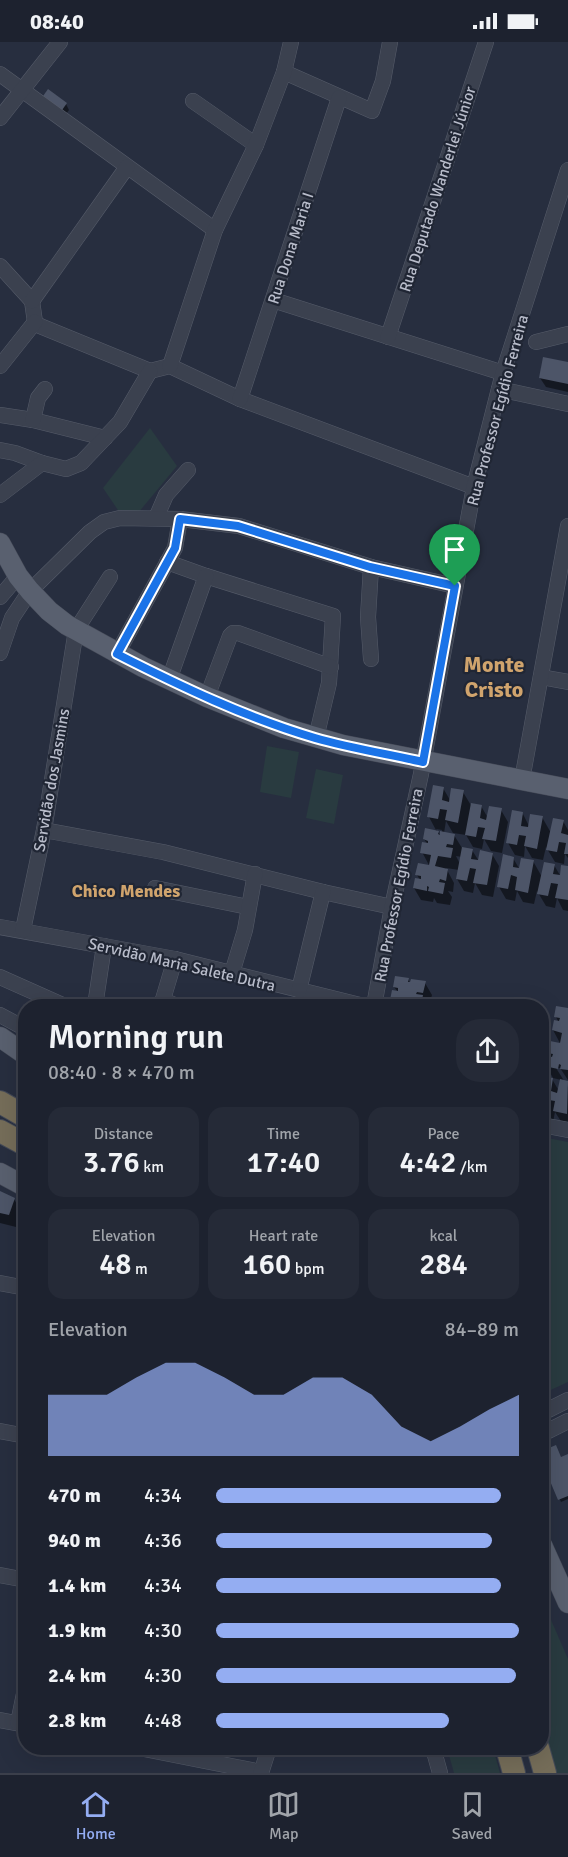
<!DOCTYPE html>
<meta charset="utf-8">
<style>
:root{--surface:#1d222f;--page:#252a37;--text:#f1f3f6;--muted:#a0a4aa;--line:#3b3f4b;--accent:#94adf2}
body{margin:0;font-family:Signika,sans-serif;background:var(--page);color:var(--text);height:100vh;display:flex;flex-direction:column;font-size:22px;white-space:nowrap}
*{box-sizing:border-box;margin:0}
p{font-size:20px;color:var(--muted)}
.icon{flex:none;width:33px;height:33px;fill:none;stroke:currentColor;stroke-width:2;stroke-linecap:round;stroke-linejoin:round}
.map{position:relative;flex:1;overflow:hidden}
.details{position:absolute;left:18px;top:957px;width:531px;height:756px;display:flex;flex-direction:column;background:var(--surface);border-radius:24px;box-shadow:0 6px 24px #0002,0 0 0 2px var(--line)}
.details>*{flex:none}
.pin{position:absolute;display:grid;place-items:center;width:51px;height:51px;color:#fff;margin:-62px -26px;border-radius:50% 50% 50% 0;rotate:-45deg;box-shadow:0 0 6px #0007}
.pin .icon{rotate:45deg}
.round{display:grid;place-items:center;flex:none;width:63px;height:63px;border-radius:24px;background:var(--page)}
.overview{display:flex;align-items:center;justify-content:space-between;height:102px;padding:0 30px}
h1{font-size:33px;font-weight:600;line-height:45px}
.figures{display:grid;grid-template-columns:repeat(3,1fr);gap:9px;height:102px;padding:6px 30px}
.figures div{display:grid;align-content:center;border-radius:15px;background:var(--page);text-align:center}
.figures b{font-size:30px;font-weight:600}
.figures small{font-size:16px;font-weight:400}
.figures p{font-size:16px}
.chart{height:168px;padding:12px 30px}
.chart p{display:flex;justify-content:space-between}
.chart svg{width:100%;height:108px;margin-top:6px;fill:var(--accent);opacity:.7}
ul{padding:0 30px;list-style:none;font-size:20px}
li{display:grid;grid-template-columns:96px 72px 1fr;align-items:center;height:45px}
li i{height:15px;border-radius:8px;background:var(--accent)}
.status{display:flex;justify-content:space-between;align-items:center;height:42px;padding:0 30px;background:var(--surface);direction:ltr}
.status svg{height:16px;fill:currentColor}
.dock{display:flex;justify-content:space-around;align-items:center;height:84px;border-top:2px solid var(--line);background:var(--surface);font-size:16px;color:var(--muted)}
.dock a{display:grid;justify-items:center;gap:3px}
.dock .selected{color:var(--accent)}
.map>svg:first-child{display:block}
</style>
<div class="status"><b>08:40</b><svg viewBox="0 0 49 12"><path d="M0 12V9h3v3zM5 12V6h3v6zM10 12V3h3v9zM15 12V0h3v12zM26 1h20v11H26zM47 4h2v5h-2z"/></svg></div>
<div class="map">
<svg width="568" height="1731" viewBox="0 0 568 1731">
<rect width="100%" height="100%" fill="#272e3f"/>
<g fill="#293b40">
<path d="M150,386L177,424L138,471H120L103,446Z"/>
<path d="M267,704L299,710L291,756L260,750Z"/>
<path d="M316,727L343,733L334,782L306,776Z"/>
<path d="M542,1095L568,1100V1340L542,1352Z"/>
<path d="M542,1557L568,1617V1731H555L542,1680Z"/>
<path d="M447,1706H493L500,1731H454Z"/>
</g>
<g fill="#0007" fill-rule="evenodd">
<path d="M66,62L69,68L63,76L46,63Z"/>
<path d="M568,321V350L546,345L540,336Z"/>
<path d="M443,746L450,758L463,750L472,765L481,764L488,776L501,768L508,780L502,811L491,809L484,797L482,807L473,805L466,793L453,791L446,779L444,791L454,793L462,806L472,808L480,821L492,812L499,824L493,855L482,853L475,841L473,851L464,849L457,837L459,828L446,826L454,841L453,850L448,849L452,855L450,863L437,861L434,856L433,860L421,858L414,846L420,838L417,833L430,825L422,810L428,803L424,797L437,790L429,775ZM436,787L442,788L441,795ZM456,814L462,815L460,822Z"/>
<path d="M523,772L529,784L542,775L551,791L563,779L568,788V816L565,812L564,822L555,820L546,805L543,818L532,816L525,804L524,815L515,813L508,801Z"/>
<path d="M513,816L520,828L533,819L542,835L554,823L561,835L568,826V869L563,868L557,856L555,866L546,864L537,849L534,862L523,860L517,849L515,859L506,857L499,845Z"/>
<path d="M408,937L411,943L425,941L432,953L430,960L441,963L442,964H432V963L426,962L428,964H395L392,958L398,950L394,945Z"/>
<path d="M568,968V1038L560,1026H556L568,1045V1083L562,1081L555,1070L553,1080L545,1078L542,1073V1040L543,1041L552,1037L559,1049L561,1038L553,1036L544,1020L543,1024H542V981L549,994L548,1000L561,1003L553,988L559,981L556,975ZM547,1007L552,1016L545,1015Z"/>
<path d="M0,1151L14,1157L21,1169L16,1185L0,1181Z"/>
<path d="M556,1405L561,1417L568,1414V1457L561,1460L542,1416V1411Z"/>
</g>
<g fill="#4d5568">
<path d="M48,47L67,61L60,71L41,57Z"/>
<path d="M543,315L568,320V342L539,336Z"/>
<path d="M433,743L444,745L442,758L449,760L451,746L464,748L458,781L445,778L447,768L440,767L438,777L427,775Z"/>
<path d="M471,761L482,763L480,776L486,778L489,764L502,766L496,799L482,797L485,786L478,785L476,795L465,793Z"/>
<path d="M512,768L523,770L521,784L528,785L530,772L543,774L537,807L524,804L526,794L519,793L517,803L506,801Z"/>
<path d="M553,776L564,778L561,791L568,793V812H564L566,801L559,800L557,810L546,808Z"/>
<path d="M425,786L439,789L438,792L440,793V789L455,792L453,803L447,802L446,805L453,806L451,816L438,814L435,824L448,827L446,839L440,837L439,840L445,841L443,852L428,849L429,845L427,844V849L413,846L415,836L421,837V834L415,833L418,821L429,823L431,813L420,811L422,800L428,801V799L423,797Z"/>
<path d="M462,805L473,807L471,817L478,818L480,808L493,811L487,843L473,841L476,827L470,826L467,839L456,837Z"/>
<path d="M503,812L514,815L513,825L519,826L521,816L534,818L528,851L515,848L517,835L511,833L508,847L497,845Z"/>
<path d="M544,820L555,822L553,832L560,833L561,823L568,824V858L555,856L558,842L551,841L548,854L537,852Z"/>
<path d="M395,934L409,936L408,940H410L411,937L426,939L423,951L417,950L416,952L423,953L421,964L408,961L407,964H400L401,960L390,958L392,948L398,949V946L393,945Z"/>
<path d="M556,964L568,966V1028L560,1027L561,1023L559,1022L558,1027L544,1024L547,1014L552,1015L553,1012L547,1011L550,999L560,1001L562,991L552,988L554,978L559,979L560,976L554,975Z"/>
<path d="M542,1034L553,1036L551,1049L557,1051L560,1037L568,1039L567,1072L553,1069L555,1059L549,1058L547,1068L542,1067Z"/>
<path d="M0,1149L15,1156L9,1173L0,1171Z"/>
<path d="M556,1403L561,1415L568,1412V1454L558,1458L542,1420V1409Z"/>
</g>
<g fill="none" stroke-linecap="round" stroke-linejoin="round">
<g stroke="#565c6a" stroke-width="16">
<g id="minor">
<path d="M284,30L372,69L383,39L390,0"/>
<path d="M0,32L215,188"/>
<path d="M193,59L256,103"/>
<path d="M0,76L60,0"/>
<path d="M0,224L32,259L35,280L40,284L150,329L170,324L240,357L474,445"/>
<path d="M273,258L503,331"/>
<path d="M32,259L127,125"/>
<path d="M388,295L486,0"/>
<path d="M536,300L568,292"/>
<path d="M0,324L35,280"/>
<path d="M170,324L215,188L256,103L284,30L291,0"/>
<path d="M499,347L568,362"/>
<path d="M240,357L339,56"/>
<path d="M0,373L33,378L105,396"/>
<path d="M33,378L38,356L45,347"/>
<path d="M0,408L15,411L42,421"/>
<path d="M0,453L42,421L66,427L81,421L120,380L150,329"/>
<path d="M156,476L166,453L188,428"/>
<path d="M167,520L206,534L333,574L329,641L316,696"/>
<path d="M371,525L368,575L371,617"/>
<path d="M0,555L18,534"/>
<path d="M0,611L12,576L30,549L90,490L104,480L120,476L180,477L239,484L371,525L455,544"/>
<path d="M117,612L175,506L180,477"/>
<path d="M541,635L568,640"/>
<path d="M169,638L206,534"/>
<path d="M207,655L230,594L233,591H238L331,625"/>
<path d="M522,738L568,484"/>
<path d="M44,788L163,810L323,850L392,865"/>
<path d="M155,846L248,865"/>
<path d="M0,885L175,917L364,964"/>
<path d="M23,888L44,788L76,588L110,535"/>
<path d="M232,931L245,888L255,832"/>
<path d="M0,935L65,964"/>
<path d="M299,948L323,850"/>
<path d="M163,958L177,964"/>
<path d="M95,964L104,904"/>
<path d="M161,964L175,917"/>
<path d="M374,964L392,865L421,732L474,445L503,331L568,128"/>
<path d="M0,973L26,987"/>
<path d="M542,1083L568,1088"/>
<path d="M0,1241L26,1246"/>
<path d="M542,1371L568,1358"/>
<path d="M0,1389L26,1394"/>
<path d="M542,1392L568,1379"/>
<path d="M0,1533L26,1538"/>
<path d="M0,1678L26,1683"/>
<path d="M18,1681L26,1642"/>
<path d="M139,1706L261,1730"/>
<path d="M433,1706L440,1731"/>
<path d="M261,1731L269,1706"/>
</g>
</g>
<g stroke="#454a58" stroke-width="21">
<g id="major">
<path d="M0,501L18,534L30,549L49,569L67,583L143,625L207,655L284,686L343,703L568,747"/>
<path d="M0,995L26,1013"/>
<path d="M0,1131L26,1145"/>
<path d="M542,1503L568,1561"/>
</g>
</g>
<g stroke="#434957" stroke-width="24">
<g id="highway">
<path d="M0,1060L26,1075"/>
<path d="M0,1089L26,1103"/>
<path d="M507,1706L514,1731"/>
<path d="M538,1706L545,1731"/>
</g>
</g>
<use href="#minor" stroke="#3b414f" stroke-width="15"/>
<use href="#major" stroke="#59606f" stroke-width="20"/>
<use href="#highway" stroke="#756d59" stroke-width="22"/>
</g>
<g fill="none" stroke-linecap="round" stroke-linejoin="round">
<g stroke="#fff" stroke-width="12">
<path id="route" d="M180,477L238,484L370,525L455,544L423,720C387,712 350,706 315,696C247,676 180,644 117,612L175,506Z"/>
</g>
<use href="#route" stroke="#1a73e8" stroke-width="8"/>
</g>
<g text-anchor="middle" stroke-width="4.5" stroke-linejoin="round" paint-order="stroke">
<g font-size="16" fill="#b8bcca" stroke="#202634">
<text transform="translate(437 147) rotate(-72)" y="6">Rua Deputado Wanderlei Júnior</text>
<text transform="translate(290 206) rotate(-72)" y="6">Rua Dona Maria I</text>
<text transform="translate(497 368) rotate(-75)" y="6">Rua Professor Egídio Ferreira</text>
<text transform="translate(51 738) rotate(-80)" y="6">Servidão dos Jasmins</text>
<text transform="translate(398 843) rotate(-79)" y="6">Rua Professor Egídio Ferreira</text>
<text transform="translate(182 922) rotate(13)" y="6">Servidão Maria Salete Dutra</text>
</g>
<g font-size="18" font-weight="bold" fill="#d0a46d" stroke="#202634">
<text x="126" y="855">Chico Mendes</text>
</g>
<g font-size="22" font-weight="bold" fill="#d0a46d" stroke="#202634">
<text x="494" y="630">Monte<tspan x="494" dy="25">Cristo</tspan></text>
</g>
</g>
</svg>
<div class="pin" style="left:455px;top:544px;background:#1e9e55"><svg class="icon" aria-label="arrive" viewBox="0 0 24 24"><path d="M6 21V4h12l-3 4 3 4H6"/></svg></div>
<section class="details">
<div class="overview"><div><h1>Morning run</h1><p>08:40 · 8 × 470 m</p></div><a class="round"><svg class="icon" aria-label="share" viewBox="0 0 24 24"><path d="M12 15V3M7 8l5-5 5 5M5 13v7h14v-7"/></svg></a></div>
<div class="figures">
<div><p>Distance</p><b>3.76<small> km</small></b></div>
<div><p>Time</p><b>17:40</b></div>
<div><p>Pace</p><b>4:42<small> /km</small></b></div>
</div>
<div class="figures">
<div><p>Elevation</p><b>48<small> m</small></b></div>
<div><p>Heart rate</p><b>160<small> bpm</small></b></div>
<div><p>kcal</p><b>284</b></div>
</div>
<div class="chart"><p><span>Elevation</span>84–89 m</p>
<svg viewBox="0 0 160 44" preserveAspectRatio="none"><path d="M0 44V19L10 19L20 19L30 12L40 6L50 6L60 12L70 19L80 19L90 12L100 12L110 19L120 32L130 38L140 32L150 25L160 19V44z"/></svg>
</div>
<ul>
<li><b>470 m</b>4:34<i style="width:94%"></i></li>
<li><b>940 m</b>4:36<i style="width:91%"></i></li>
<li><b>1.4 km</b>4:34<i style="width:94%"></i></li>
<li><b>1.9 km</b>4:30<i style="width:100%"></i></li>
<li><b>2.4 km</b>4:30<i style="width:99%"></i></li>
<li><b>2.8 km</b>4:48<i style="width:77%"></i></li>
</ul>
</section>
</div>
<nav class="dock">
<a class="selected"><svg class="icon" aria-label="home" viewBox="0 0 24 24"><path d="M3 11l9-7 9 7M6 9v11h12V9"/></svg>Home</a>
<a><svg class="icon" aria-label="map" viewBox="0 0 24 24"><path d="M3 6l6-2 6 2 6-2v14l-6 2-6-2-6 2zM9 4v14M15 6v14"/></svg>Map</a>
<a><svg class="icon" aria-label="saved" viewBox="0 0 24 24"><path d="M7 4h10v16l-5-4-5 4z"/></svg>Saved</a>
</nav>
